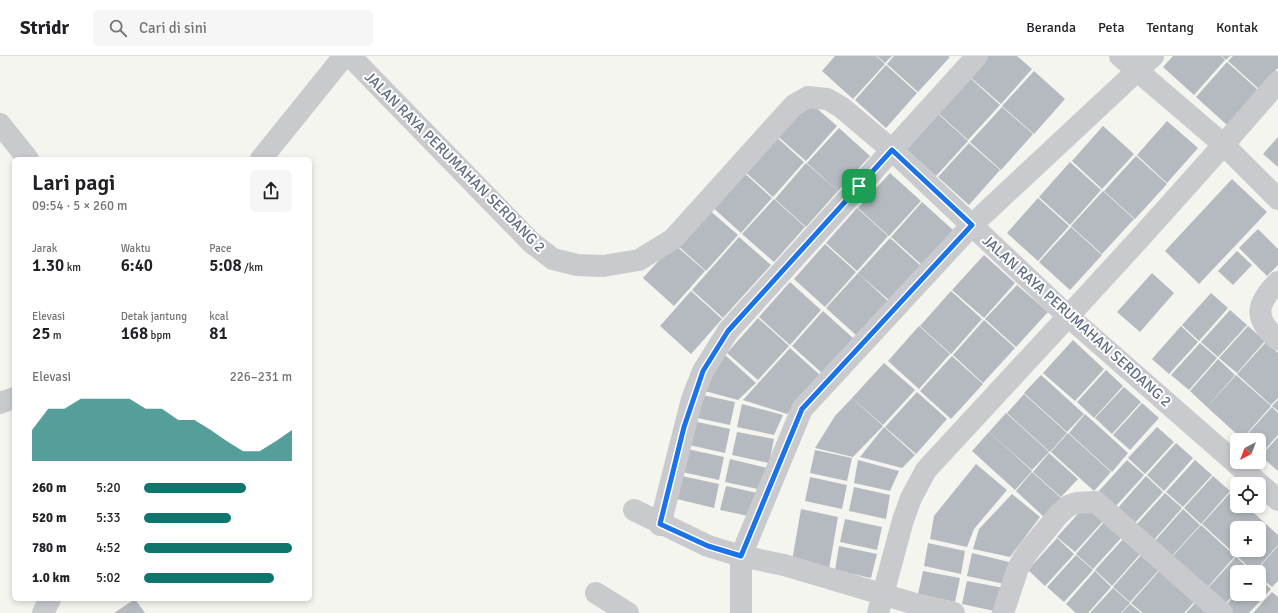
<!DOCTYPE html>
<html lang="id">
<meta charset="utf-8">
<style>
:root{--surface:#fff;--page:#f6f6f6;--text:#202124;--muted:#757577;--line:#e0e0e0;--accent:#0f766e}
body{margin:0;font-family:Signika,sans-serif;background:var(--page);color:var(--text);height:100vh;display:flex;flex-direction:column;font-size:15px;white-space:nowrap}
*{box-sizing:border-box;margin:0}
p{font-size:13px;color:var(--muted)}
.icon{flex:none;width:22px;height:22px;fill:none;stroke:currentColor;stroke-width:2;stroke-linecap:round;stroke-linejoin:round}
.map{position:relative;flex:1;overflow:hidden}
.panel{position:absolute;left:12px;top:101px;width:300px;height:444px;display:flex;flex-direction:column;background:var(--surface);border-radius:6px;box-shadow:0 2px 6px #0003}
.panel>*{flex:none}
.needle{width:26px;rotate:222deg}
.fabs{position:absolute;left:1230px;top:377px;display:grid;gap:8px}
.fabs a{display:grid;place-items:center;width:36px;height:36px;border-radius:6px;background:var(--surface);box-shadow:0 2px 6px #0003;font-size:20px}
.pin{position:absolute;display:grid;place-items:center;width:34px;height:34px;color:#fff;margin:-17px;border-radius:8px;box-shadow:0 2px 6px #0006}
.round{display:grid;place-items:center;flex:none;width:42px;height:42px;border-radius:6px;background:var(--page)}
.summary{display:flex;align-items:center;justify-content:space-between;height:68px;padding:0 20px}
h1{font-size:22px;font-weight:600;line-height:30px}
.figures{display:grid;grid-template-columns:repeat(3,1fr);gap:6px;height:68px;padding:4px 20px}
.figures div{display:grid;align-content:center}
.figures b{font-size:17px;font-weight:600}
.figures small{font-size:11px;font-weight:400}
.figures p{font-size:11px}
.chart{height:112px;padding:8px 20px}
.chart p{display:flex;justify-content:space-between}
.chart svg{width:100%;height:72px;margin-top:4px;fill:var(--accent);opacity:.7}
ul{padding:0 20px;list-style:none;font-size:13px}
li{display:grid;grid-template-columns:64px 48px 1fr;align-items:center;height:30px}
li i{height:10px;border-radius:5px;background:var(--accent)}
header{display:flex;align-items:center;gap:24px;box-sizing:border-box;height:56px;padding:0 20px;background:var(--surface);border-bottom:1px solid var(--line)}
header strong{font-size:19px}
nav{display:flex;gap:22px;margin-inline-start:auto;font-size:14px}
.search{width:280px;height:36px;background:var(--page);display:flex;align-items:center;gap:10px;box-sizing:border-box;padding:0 14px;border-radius:6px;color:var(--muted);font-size:15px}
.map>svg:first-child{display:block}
</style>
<header>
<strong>Stridr</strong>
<div class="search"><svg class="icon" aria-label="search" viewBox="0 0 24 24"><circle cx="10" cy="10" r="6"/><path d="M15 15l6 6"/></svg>Cari di sini</div>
<nav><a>Beranda</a><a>Peta</a><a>Tentang</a><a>Kontak</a></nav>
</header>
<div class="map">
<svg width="1278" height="557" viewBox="0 0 1278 557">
<rect width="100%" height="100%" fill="#f4f5ef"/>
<g fill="#b5bac0">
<path d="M835,0H876L885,8L853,43L822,15Z"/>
<path d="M877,0H892L885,7Z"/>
<path d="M894,0H948L950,1L918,36L887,8Z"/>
<path d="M988,0H1017L1032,13L1001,48L970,21Z"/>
<path d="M1173,0H1221L1225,4L1194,39L1163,11Z"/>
<path d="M1222,0H1230L1226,4Z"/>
<path d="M1233,0H1278V12L1259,33L1228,5Z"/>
<path d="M1227,6L1258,34L1227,69L1196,41Z"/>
<path d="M886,9L917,37L886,72L855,44Z"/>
<path d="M1034,15L1065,43L1034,78L1002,50Z"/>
<path d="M969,21L1000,49L968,84L937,56Z"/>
<path d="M806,43L837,70L806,105L775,78Z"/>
<path d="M1002,51L1033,78L1001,114L970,86Z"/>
<path d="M937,57L968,85L936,120L905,92Z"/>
<path d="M1167,65L1198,92L1167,127L1137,99Z"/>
<path d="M1103,70L1134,98L1102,133L1072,105Z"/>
<path d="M839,72L870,100L838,135L807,107Z"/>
<path d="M773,78L804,106L773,141L742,113Z"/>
<path d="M1278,81V111L1263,98Z"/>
<path d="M969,87L1000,114L969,149L938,121Z"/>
<path d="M1136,100L1167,128L1135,163L1104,135Z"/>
<path d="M1070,106L1101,134L1070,169L1039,141Z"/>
<path d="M806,107L838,135L806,171L775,143Z"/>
<path d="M741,114L772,142L741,177L710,149Z"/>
<path d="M890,117L921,145L889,180L858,152Z"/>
<path d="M1232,123L1267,156L1199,228L1165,195Z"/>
<path d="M1103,135L1134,163L1102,198L1071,170Z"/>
<path d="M1038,142L1069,170L1038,205L1007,177Z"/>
<path d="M774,143L805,171L774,206L742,178Z"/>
<path d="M922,146L953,174L922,209L891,181Z"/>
<path d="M707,152L738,179L706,215L675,187Z"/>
<path d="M857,152L888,180L857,215L826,187Z"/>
<path d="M1071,171L1102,199L1070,234L1039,206Z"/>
<path d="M1258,173L1278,193V209L1267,220L1239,192Z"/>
<path d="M739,181L771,209L723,262L692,234Z"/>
<path d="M890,182L921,210L890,245L858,217Z"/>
<path d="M674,188L705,215L674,250L643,222Z"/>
<path d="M825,188L856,216L825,251L794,223Z"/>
<path d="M1237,195L1252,209L1233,229L1218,215Z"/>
<path d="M984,199L1015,227L984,262L952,234Z"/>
<path d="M858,217L889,246L857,280L826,252Z"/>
<path d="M1152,217L1174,237L1140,276L1117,256Z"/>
<path d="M790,226L821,254L790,289L759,261Z"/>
<path d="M1017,229L1048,256L1016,291L985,263Z"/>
<path d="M691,235L722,263L691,298L660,270Z"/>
<path d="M951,235L982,263L951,298L920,270Z"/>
<path d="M1211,237L1228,252L1199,285L1182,269Z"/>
<path d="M1230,254L1247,269L1218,301L1201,286Z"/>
<path d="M823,255L854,283L823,318L792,290Z"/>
<path d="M758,262L789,290L758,324L727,297Z"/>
<path d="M984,264L1015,292L983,327L953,299Z"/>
<path d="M919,270L950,298L919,333L888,305Z"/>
<path d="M1181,270L1198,286L1169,318L1152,303Z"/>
<path d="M1248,270L1265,285L1237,317L1219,302Z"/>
<path d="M1073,284L1104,313L1075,345L1043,317Z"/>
<path d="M1266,286L1278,297V342L1271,349L1237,318Z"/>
<path d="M1200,287L1217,302L1189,334L1171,319Z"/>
<path d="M790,292L821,320L787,358L743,344Z"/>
<path d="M725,299L756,327L738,344L701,334Z"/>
<path d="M952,300L983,328L951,363L920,335Z"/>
<path d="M1218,303L1235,319L1207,351L1190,335Z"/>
<path d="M884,307L915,334L883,369L852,342Z"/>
<path d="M1106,314L1123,330L1094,362L1077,346Z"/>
<path d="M1041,319L1084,358L1067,376L1024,337Z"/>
<path d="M1236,319L1271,350L1242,383L1207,351Z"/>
<path d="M1124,331L1141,346L1112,378L1095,362Z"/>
<path d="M917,336L947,363L916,398L885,371Z"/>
<path d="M698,338L735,346L730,369L693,361Z"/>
<path d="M1024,338L1067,377L1050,396L1007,357Z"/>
<path d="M852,342L883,370L853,401L815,392L835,360Z"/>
<path d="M1278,344V355L1272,350Z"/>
<path d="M1142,347L1159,362L1130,394L1113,379Z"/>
<path d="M742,348L783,359L774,379L737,371Z"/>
<path d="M1272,351L1278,357V379L1259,400V384H1242Z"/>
<path d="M1006,357L1049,396L1032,414L989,376Z"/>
<path d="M1085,358L1128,397L1112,416L1069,377Z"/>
<path d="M693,365L730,373L725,397L689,389Z"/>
<path d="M884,371L915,399L902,412L860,401Z"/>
<path d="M1157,371L1174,386L1145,418L1128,402Z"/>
<path d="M737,376L774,383L769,407L732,399Z"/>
<path d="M989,376L1032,415L1015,434L972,395Z"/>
<path d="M1068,377L1111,416L1094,435L1051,396Z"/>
<path d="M1278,381V415L1261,400Z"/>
<path d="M1176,387L1193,402L1164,435L1147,419Z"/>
<path d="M687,393L724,401L719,424L682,416Z"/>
<path d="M815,394L852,402L847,425L810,417Z"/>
<path d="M1049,397L1078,423L1061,441L1033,416Z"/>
<path d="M730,403L767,412L762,434L725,426Z"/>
<path d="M858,404L899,415L890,435L854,427Z"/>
<path d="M1127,404L1144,419L1115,451L1098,436Z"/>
<path d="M1195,404L1212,419L1183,451L1166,436Z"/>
<path d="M976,408L1007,434L974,473L967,491L930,483L934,460Z"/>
<path d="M1032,416L1061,442L1044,461L1016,435Z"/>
<path d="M682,420L719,428L714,452L677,443Z"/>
<path d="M1146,420L1163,436L1134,468L1117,453Z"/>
<path d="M1213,420L1230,435L1201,468L1184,452Z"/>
<path d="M810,421L847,429L842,453L805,445Z"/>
<path d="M726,430L762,438L758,462L720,454Z"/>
<path d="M854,431L890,439L886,463L849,455Z"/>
<path d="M1231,436L1237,442V450H1246L1265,467L1259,473L1237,472V494H1240L1236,499L1202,468Z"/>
<path d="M1165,437L1182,452L1153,485L1136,469Z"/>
<path d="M1012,438L1040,461L1010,501L973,493L979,473Z"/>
<path d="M1086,449L1104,464L1075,496L1057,481Z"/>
<path d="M801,453L838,461L829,513L792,505Z"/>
<path d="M1183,453L1200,469L1171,501L1154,486Z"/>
<path d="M845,463L882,471L877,494L840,486Z"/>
<path d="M1105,465L1122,481L1093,513L1076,498Z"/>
<path d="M1266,468L1278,479V489L1254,516L1237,500L1242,494H1259V475Z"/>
<path d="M1201,469L1235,500L1206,533L1172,501Z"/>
<path d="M1057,482L1074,498L1045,530L1028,514Z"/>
<path d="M1124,482L1141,497L1112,530L1095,514Z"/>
<path d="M928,487L965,495L961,518L924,510Z"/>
<path d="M839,490L877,498L871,522L835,514Z"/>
<path d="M1278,490V525L1272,531L1259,520V516H1255Z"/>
<path d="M972,497L1009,506L1004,528L967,520Z"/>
<path d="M1142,498L1159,514L1130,546L1113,531Z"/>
<path d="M1076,499L1093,514L1064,546L1047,531Z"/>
<path d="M1236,501L1253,516H1237V535L1224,549L1207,533Z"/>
<path d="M1160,514L1195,545L1184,557H1143L1131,547Z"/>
<path d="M923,515L960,522L955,546L918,538Z"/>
<path d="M1095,515L1111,531L1088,557H1076L1066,548Z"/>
<path d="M1259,522L1271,533L1249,557H1233L1225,550L1237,537L1259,538Z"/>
<path d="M967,525L1004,532L999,556L962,548Z"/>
<path d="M1113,532L1130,547L1121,557H1090Z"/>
<path d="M1272,536L1278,541V557H1253Z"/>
<path d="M135,543L145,557H114Z"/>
<path d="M1196,546L1208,557H1186Z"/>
<path d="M1130,548L1141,557H1122Z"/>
</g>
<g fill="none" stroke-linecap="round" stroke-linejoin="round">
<g stroke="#c8cace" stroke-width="22">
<path d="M350,0L532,187L553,203L577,209L603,210L639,204L673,183L794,49L808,41L827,43L841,51L892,94L1069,261L1278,444"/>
<path d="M1120,0L1224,89L1278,143"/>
<path d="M0,68L28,103"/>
<path d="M261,103L344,0"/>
<path d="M1278,226C1256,248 1253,262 1278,284"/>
<path d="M0,347L14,342"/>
<path d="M634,454L708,490L741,500L784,509L919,549L954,557"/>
<path d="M660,469L692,343L703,315L728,275L977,0"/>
<path d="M596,537L628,557"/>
<path d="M43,557L50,543"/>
<path d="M741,557V500L802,353L972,169L1153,0"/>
<path d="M878,557L903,464L911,442L926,414C1044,286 1164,159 1278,26"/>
<path d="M1003,557L1018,512L1027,497L1059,458L1068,450L1077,447L1096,446L1222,557"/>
</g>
</g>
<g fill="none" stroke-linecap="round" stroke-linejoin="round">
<g stroke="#fff" stroke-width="8">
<path id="route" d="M892,94L972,169L802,353L741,500L708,490L660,468L684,371L703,315L728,275Z"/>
</g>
<use href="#route" stroke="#1a73e8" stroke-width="5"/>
</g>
<g text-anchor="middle" stroke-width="4" stroke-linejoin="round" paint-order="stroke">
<g font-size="15" fill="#606d84" stroke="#fff">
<text transform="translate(455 106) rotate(45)" y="5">JALAN RAYA PERUMAHAN SERDANG 2</text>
<text transform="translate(1077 265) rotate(42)" y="5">JALAN RAYA PERUMAHAN SERDANG 2</text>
</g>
</g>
</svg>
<div class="fabs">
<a><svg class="needle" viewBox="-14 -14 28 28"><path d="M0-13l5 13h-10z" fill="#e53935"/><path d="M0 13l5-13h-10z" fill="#757577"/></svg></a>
<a><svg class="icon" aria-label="locate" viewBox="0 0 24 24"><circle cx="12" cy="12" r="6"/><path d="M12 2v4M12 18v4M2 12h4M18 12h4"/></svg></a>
<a>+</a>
<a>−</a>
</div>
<div class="pin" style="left:859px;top:130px;background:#1e9e55"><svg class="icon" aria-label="arrive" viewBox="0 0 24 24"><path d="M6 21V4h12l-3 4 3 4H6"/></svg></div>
<section class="panel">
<div class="summary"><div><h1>Lari pagi</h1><p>09:54 · 5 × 260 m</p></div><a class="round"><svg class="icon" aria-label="share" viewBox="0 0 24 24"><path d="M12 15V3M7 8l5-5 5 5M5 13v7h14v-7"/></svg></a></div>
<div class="figures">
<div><p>Jarak</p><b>1.30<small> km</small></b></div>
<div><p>Waktu</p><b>6:40</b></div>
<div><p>Pace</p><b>5:08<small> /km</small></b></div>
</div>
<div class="figures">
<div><p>Elevasi</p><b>25<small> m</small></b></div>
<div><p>Detak jantung</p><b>168<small> bpm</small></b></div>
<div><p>kcal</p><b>81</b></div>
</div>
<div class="chart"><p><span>Elevasi</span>226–231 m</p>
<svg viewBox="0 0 160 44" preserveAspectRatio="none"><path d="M0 44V25L10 12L20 12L30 6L40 6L50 6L60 6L70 12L80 12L90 19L100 19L110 25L120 32L130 38L140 38L150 32L160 25V44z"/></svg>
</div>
<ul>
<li><b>260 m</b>5:20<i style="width:69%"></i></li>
<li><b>520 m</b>5:33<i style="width:59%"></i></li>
<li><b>780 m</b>4:52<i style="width:100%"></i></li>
<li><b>1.0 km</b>5:02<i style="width:88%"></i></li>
</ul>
</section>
</div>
